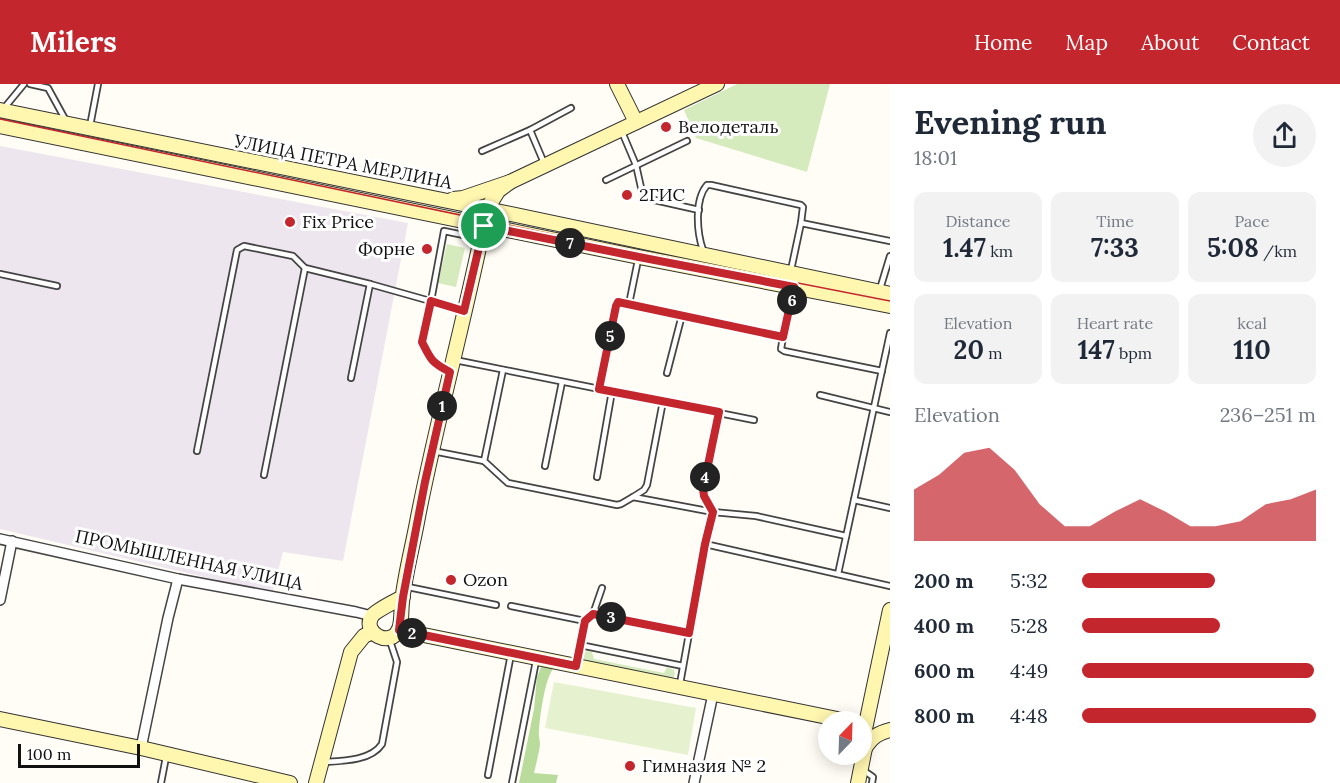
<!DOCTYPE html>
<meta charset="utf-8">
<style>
:root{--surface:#fff;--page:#f2f2f3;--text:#1f2937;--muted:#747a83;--accent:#c4262e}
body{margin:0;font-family:Lora,serif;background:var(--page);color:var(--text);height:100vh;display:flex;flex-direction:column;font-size:22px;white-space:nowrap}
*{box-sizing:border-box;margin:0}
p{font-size:20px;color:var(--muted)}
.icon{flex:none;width:33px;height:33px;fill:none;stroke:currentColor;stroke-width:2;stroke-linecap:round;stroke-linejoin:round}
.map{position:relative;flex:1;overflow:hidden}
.panel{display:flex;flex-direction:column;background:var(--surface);width:450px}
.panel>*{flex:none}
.needle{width:39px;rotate:23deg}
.buttons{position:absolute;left:818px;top:627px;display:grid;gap:12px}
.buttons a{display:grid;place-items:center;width:54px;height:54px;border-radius:50%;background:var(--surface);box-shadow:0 3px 15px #0003;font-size:30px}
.scale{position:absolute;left:18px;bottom:15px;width:122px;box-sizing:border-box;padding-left:6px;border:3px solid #111;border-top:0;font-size:16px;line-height:21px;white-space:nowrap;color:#111;-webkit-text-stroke:4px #fff;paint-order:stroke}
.pin{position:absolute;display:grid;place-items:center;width:51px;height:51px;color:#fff;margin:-26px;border:3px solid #fff;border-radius:50%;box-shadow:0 2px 6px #0007}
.km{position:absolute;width:30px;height:30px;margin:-15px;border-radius:50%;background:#222;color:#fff;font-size:16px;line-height:30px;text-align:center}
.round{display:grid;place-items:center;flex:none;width:63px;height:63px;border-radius:32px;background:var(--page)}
.headline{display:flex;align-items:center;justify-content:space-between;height:102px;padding:0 24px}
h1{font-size:33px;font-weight:700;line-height:45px}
.figures{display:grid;grid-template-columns:repeat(3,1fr);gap:9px;height:102px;padding:6px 24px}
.figures div{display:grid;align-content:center;border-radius:12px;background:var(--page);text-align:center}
.figures b{font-size:26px;font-weight:700}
.figures small{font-size:16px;font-weight:400}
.figures p{font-size:16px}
.chart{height:168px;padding:12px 24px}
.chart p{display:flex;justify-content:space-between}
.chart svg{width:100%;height:108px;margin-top:6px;fill:var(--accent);opacity:.7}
ul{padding:0 24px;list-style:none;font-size:20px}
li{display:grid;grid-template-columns:96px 72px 1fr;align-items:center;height:45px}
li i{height:15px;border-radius:8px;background:var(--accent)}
header{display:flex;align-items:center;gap:36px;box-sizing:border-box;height:84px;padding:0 30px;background:var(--accent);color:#fff}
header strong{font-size:28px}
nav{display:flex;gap:33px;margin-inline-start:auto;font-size:21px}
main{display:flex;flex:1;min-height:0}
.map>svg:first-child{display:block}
</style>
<header>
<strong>Milers</strong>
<nav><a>Home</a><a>Map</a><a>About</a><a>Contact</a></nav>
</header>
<main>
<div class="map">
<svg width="890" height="699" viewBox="0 0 890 699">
<rect width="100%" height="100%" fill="#fffdf5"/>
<path fill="#eee6ef" d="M0,62L408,139L343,477L283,468L272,509L0,445Z"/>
<g fill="#d5ebbd">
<path d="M737,0H830L807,88L696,54L684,26Z"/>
<path d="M447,160L465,164L456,203L438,199Z"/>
<path d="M588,567L592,568L594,575L664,589L667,583L674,586L675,590L672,596L582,577V571L584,568Z"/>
</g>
<path fill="#b9dc9c" d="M542,581H551L553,585C545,595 540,631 539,646C538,651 540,656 540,660C539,670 536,680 534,689L558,691L556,699H519L534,625L537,593Z"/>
<path fill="#e6f2cf" d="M554,598L696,624L688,671L545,644Z"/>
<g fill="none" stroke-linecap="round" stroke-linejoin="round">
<g stroke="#444" stroke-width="8">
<g id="lane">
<path d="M30,0L48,4L65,35"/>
<path d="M5,23L24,0"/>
<path d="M90,42L98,0"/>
<path d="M622,48L636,81L642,108L650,115L699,126"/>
<path d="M482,67L530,46"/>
<path d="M544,79L530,46L571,24"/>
<path d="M606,96L687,57"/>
<path d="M703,166C697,149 694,116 707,101H711L801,121L803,123L801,139"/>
<path d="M791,186L801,139L890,157"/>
<path d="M0,190L57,202"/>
<path d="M880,205L890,172"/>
<path d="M629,220L638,176"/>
<path d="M783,253L781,265L784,267L882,287"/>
<path d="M455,276L754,336"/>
<path d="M503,286L484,377L508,399L617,421L621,420L633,413L713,428L756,432L846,452"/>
<path d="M449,287C432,279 430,274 422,258L431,217L444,147L478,154"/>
<path d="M667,289L682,231"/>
<path d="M351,294L370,200L462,226"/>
<path d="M599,305L616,222L618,218L783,253L794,205"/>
<path d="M820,311L890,328"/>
<path d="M197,367L237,166L244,162L293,172L305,184"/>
<path d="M433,367L484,377"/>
<path d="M545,382L562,298"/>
<path d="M264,391L305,184L370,200"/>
<path d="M597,393L612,307"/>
<path d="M633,413L644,406L647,401L663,317"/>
<path d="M854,416L890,424"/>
<path d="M705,460L890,502"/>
<path d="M838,490L890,249"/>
<path d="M408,503L496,521"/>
<path d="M511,522L585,537L576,581"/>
<path d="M593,530L602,504"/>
<path d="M585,537L593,530L689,549"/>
<path d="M580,561L683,582"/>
<path d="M680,600L705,460L713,428L704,412L703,405L719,328"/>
<path d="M324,678C342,677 371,677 382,660L397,578L390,557"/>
<path d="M863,686L873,693L872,699"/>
<path d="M488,691L511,570"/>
<path d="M161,699L166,673"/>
<path d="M512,699L536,577"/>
</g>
</g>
<g stroke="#444" stroke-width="12">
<g id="street">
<path d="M0,455L178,495L356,528L372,532"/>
<path d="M0,516L12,457"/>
<path d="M141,664L168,534L178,495"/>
<path d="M694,699L713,610"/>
</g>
</g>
<g stroke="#333" stroke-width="16">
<g id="secondary">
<path d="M617,0L636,38"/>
<path d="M0,26L487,125L890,210"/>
<path d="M0,42L639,173L890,222"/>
<path d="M453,115L463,114L510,98L717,0"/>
<path d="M403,513C397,516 374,528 372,532C361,549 391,565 399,545C402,538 401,527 402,518C405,490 413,461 418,433C438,330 467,228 487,125L498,107L510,98"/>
<path d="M399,546L852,638"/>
<path d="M0,635L141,664L290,699"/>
<path d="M861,664L890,526"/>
<path d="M865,664C872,653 878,649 890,646"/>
<path d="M316,699L351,568L364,552L372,548"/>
<path d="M858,699L865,664L866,655"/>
</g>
</g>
<use href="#lane" stroke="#fff" stroke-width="4.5"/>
<use href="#street" stroke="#fff" stroke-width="9"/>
<use href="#secondary" stroke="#fff6b0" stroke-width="14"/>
<path stroke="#c4262e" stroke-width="1.5" d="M0,35L604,161L890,217"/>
</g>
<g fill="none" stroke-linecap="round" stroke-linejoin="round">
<g stroke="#fff" stroke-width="12">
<path id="route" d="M484,142L639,173L794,203L783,253L618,218L616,222L599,305L719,328L703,405L704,412L713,428L705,460L689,549L593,530L585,537L576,582L399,546L403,513L425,398L450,288C432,279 431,276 422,258L431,217L464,227Z"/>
</g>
<use href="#route" stroke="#c4262e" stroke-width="8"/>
</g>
<g fill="#c4262e" stroke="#fff" stroke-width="2">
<circle cx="666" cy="43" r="6"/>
<circle cx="627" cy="111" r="6"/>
<circle cx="290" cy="138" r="6"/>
<circle cx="427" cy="165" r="6"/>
<circle cx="451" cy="496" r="6"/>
<circle cx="630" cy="682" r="6"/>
</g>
<g text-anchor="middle" stroke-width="6" stroke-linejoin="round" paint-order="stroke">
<g font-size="18" fill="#111" stroke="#fff" text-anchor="start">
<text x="678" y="49">Велодеталь</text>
<text x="639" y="117">2ГИС</text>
<text x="302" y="144">Fix Price</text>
<text x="415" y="171" text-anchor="end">Форне</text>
<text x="463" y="502">Ozon</text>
<text x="642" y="688">Гимназия № 2</text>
</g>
<g font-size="18" fill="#111" stroke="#fff">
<text transform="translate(343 78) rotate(11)" y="6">УЛИЦА ПЕТРА МЕРЛИНА</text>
<text transform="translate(189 476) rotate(12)" y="6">ПРОМЫШЛЕННАЯ УЛИЦА</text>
</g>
</g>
</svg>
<div class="buttons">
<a><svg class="needle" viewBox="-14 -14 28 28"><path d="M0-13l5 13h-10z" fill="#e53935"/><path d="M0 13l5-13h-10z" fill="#747a83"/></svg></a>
</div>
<div class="scale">100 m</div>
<div class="pin" style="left:484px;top:142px;background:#1e9e55"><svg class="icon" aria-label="arrive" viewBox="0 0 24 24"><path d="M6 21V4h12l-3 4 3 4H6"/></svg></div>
<b class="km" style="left:442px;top:322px">1</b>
<b class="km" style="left:412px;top:549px">2</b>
<b class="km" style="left:611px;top:533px">3</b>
<b class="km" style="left:705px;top:393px">4</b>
<b class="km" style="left:610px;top:252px">5</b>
<b class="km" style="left:792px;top:216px">6</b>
<b class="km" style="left:570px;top:159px">7</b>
</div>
<section class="panel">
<div class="headline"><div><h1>Evening run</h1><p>18:01</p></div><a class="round"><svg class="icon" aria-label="share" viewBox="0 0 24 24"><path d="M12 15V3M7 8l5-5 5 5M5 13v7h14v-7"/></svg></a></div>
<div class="figures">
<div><p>Distance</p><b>1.47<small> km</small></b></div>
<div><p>Time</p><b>7:33</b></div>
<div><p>Pace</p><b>5:08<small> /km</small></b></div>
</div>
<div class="figures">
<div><p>Elevation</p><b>20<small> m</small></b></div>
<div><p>Heart rate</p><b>147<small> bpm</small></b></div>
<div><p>kcal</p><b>110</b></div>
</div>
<div class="chart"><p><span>Elevation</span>236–251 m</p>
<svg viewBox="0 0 160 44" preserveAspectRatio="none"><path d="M0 44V23L10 17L20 8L30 6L40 15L50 29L60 38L70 38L80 32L90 27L100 32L110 38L120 38L130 36L140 29L150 27L160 23V44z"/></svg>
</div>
<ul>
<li><b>200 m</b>5:32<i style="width:57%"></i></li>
<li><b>400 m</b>5:28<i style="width:59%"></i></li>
<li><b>600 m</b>4:49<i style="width:99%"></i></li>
<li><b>800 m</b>4:48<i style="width:100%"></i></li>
</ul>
</section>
</main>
